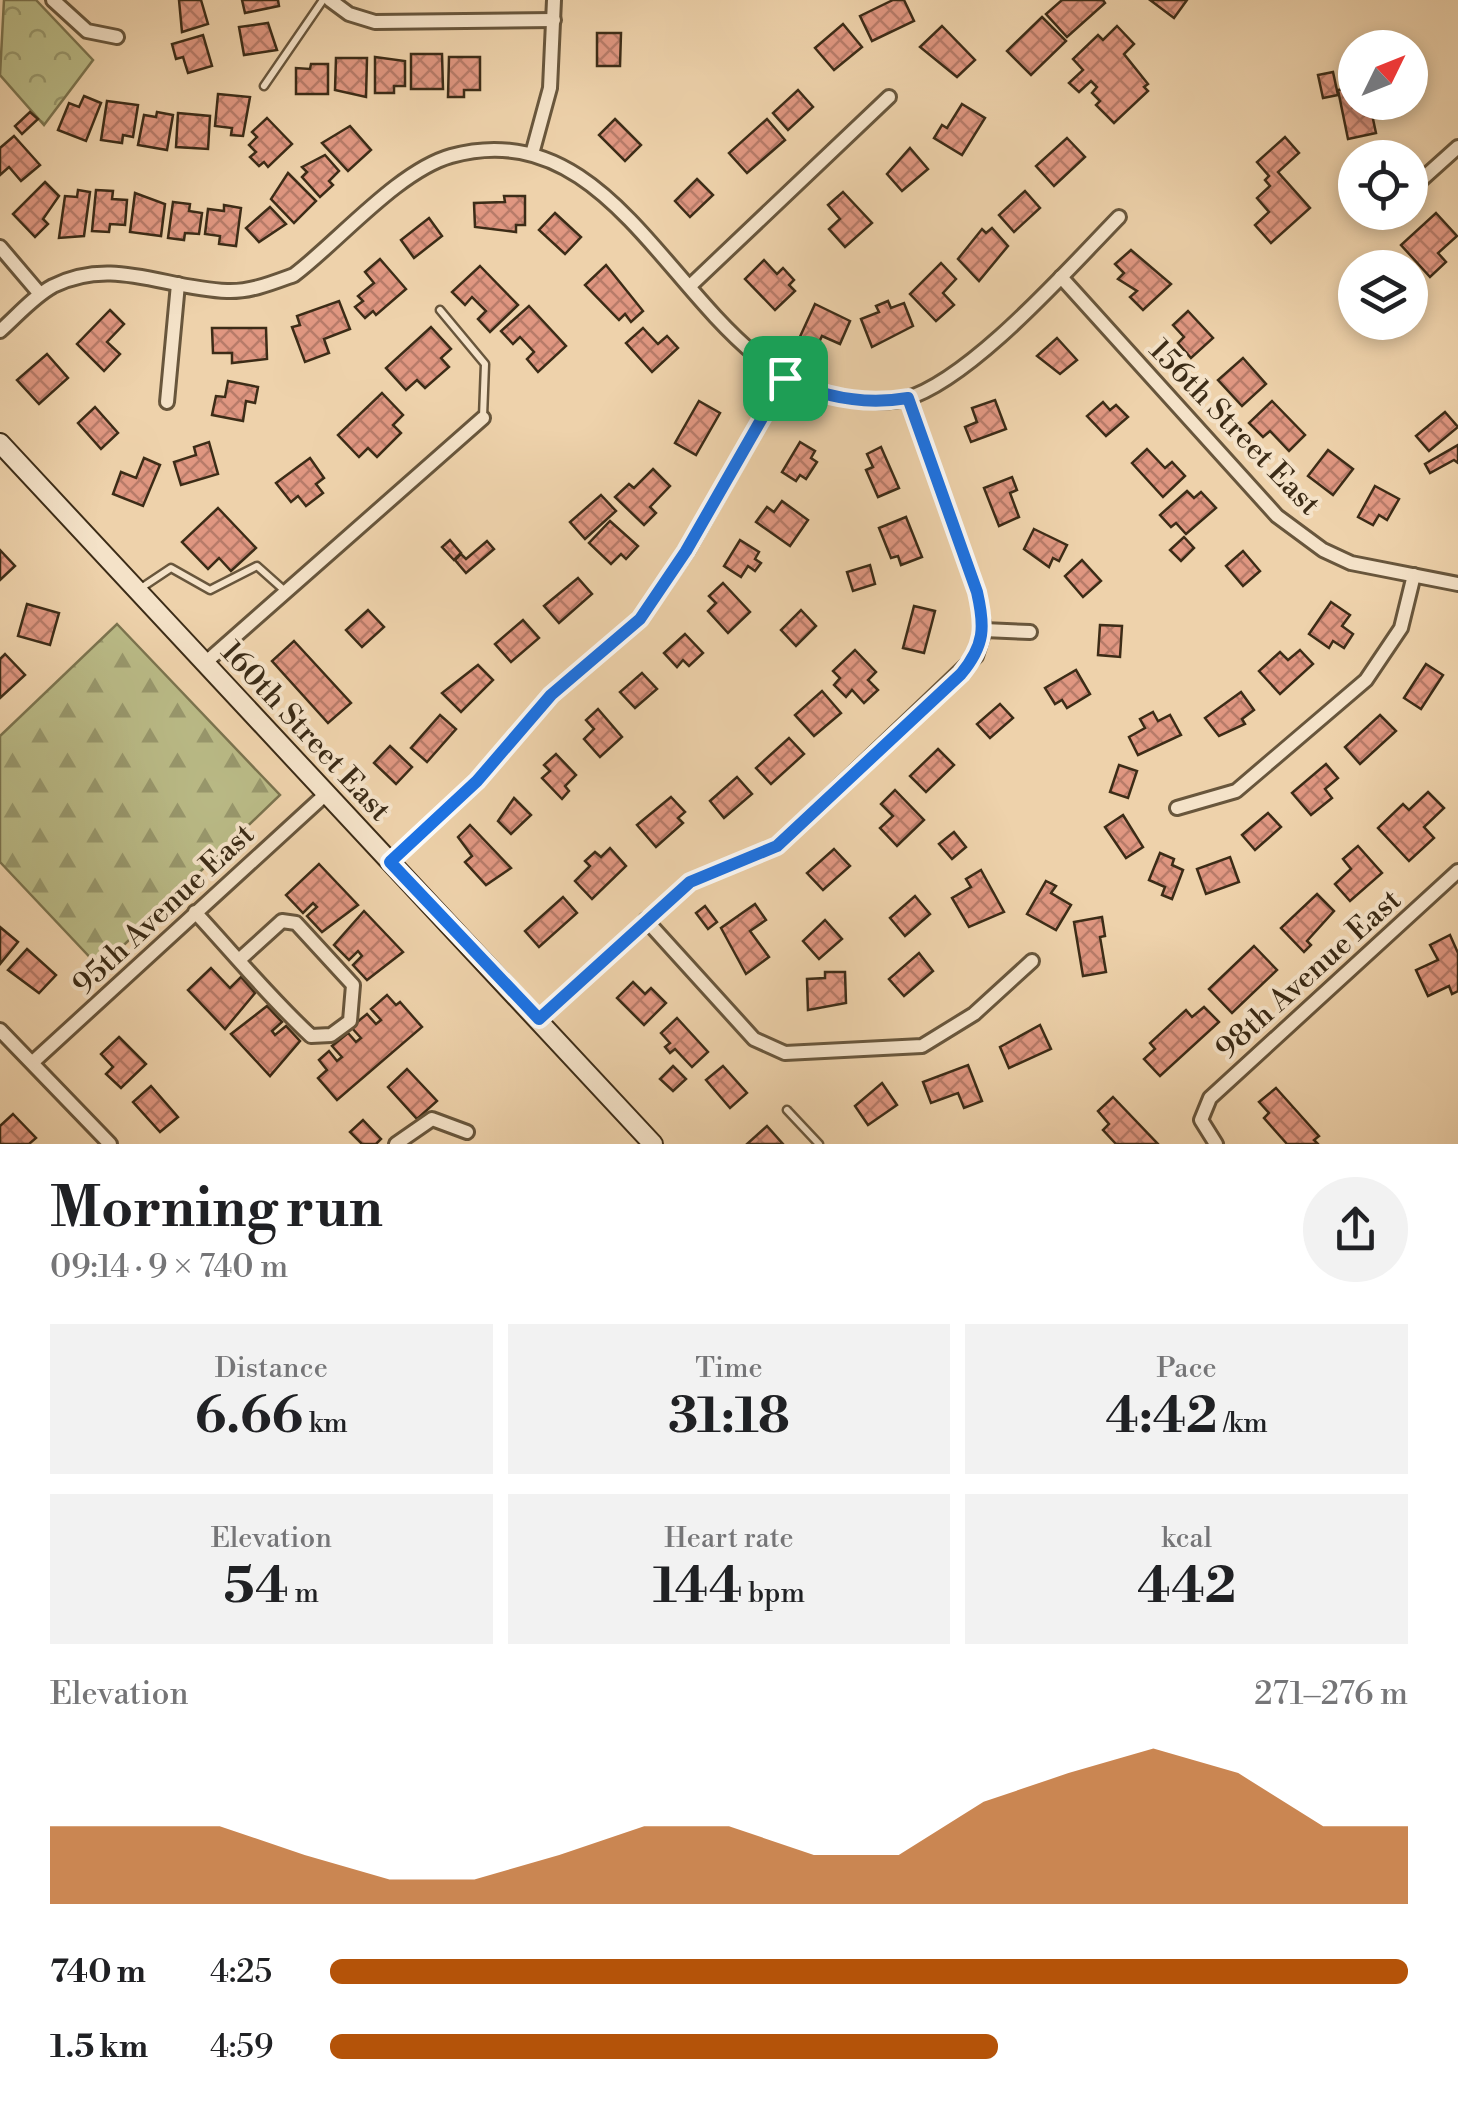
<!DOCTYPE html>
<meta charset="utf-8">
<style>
:root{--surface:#fff;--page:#f2f2f2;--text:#202124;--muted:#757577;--accent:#b45309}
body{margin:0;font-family:"Libre Bodoni",serif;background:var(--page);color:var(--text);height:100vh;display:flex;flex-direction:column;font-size:38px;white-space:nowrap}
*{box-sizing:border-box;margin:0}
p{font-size:32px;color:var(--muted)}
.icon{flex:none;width:55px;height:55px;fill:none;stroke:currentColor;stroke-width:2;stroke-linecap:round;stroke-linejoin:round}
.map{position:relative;height:1144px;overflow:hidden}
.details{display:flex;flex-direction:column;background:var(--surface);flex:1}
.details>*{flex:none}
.needle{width:65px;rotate:47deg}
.tools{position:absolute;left:1338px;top:30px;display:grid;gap:20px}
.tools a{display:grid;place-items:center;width:90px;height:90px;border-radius:50%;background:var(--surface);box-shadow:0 5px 15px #0003;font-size:50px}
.pin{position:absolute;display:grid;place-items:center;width:85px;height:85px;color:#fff;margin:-42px;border-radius:20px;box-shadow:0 5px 15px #0006}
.round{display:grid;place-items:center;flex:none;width:105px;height:105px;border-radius:52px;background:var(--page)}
.headline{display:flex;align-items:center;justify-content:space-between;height:170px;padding:0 50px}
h1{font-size:55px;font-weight:700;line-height:75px}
.figures{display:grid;grid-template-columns:repeat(3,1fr);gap:15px;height:170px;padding:10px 50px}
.figures div{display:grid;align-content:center;border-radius:0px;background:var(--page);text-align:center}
.figures b{font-size:50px;font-weight:700}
.figures small{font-size:28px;font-weight:400}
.figures p{font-size:28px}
.chart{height:280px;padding:20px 50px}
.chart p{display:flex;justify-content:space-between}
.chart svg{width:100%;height:180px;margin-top:10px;fill:var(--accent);opacity:.7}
ul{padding:0 50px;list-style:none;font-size:32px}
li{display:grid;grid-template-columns:160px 120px 1fr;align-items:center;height:75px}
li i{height:25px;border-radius:12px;background:var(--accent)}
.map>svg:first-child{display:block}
</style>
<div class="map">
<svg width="1458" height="1144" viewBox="0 0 1458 1144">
<defs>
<pattern id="forest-firs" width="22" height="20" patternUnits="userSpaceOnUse" patternTransform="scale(2.5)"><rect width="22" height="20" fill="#babb87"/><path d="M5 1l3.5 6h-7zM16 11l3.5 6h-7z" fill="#98986d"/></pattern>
<pattern id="park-crowns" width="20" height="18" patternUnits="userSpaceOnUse" patternTransform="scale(2.5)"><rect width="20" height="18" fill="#babb87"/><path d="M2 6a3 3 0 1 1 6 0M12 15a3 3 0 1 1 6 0" fill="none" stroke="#98986d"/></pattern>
<pattern id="building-cross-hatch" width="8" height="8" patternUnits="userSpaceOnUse" patternTransform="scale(2.5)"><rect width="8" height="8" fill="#e09781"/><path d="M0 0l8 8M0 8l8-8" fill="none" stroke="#b77b69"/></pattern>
</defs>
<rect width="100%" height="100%" fill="#eed2ab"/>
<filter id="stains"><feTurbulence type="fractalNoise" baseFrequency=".002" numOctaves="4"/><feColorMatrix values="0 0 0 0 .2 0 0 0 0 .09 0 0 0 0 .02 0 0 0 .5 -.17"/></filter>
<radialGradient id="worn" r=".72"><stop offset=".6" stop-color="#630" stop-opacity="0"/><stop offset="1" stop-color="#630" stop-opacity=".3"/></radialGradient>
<path fill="url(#forest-firs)" stroke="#7b744f" stroke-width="2.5" d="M117,624L280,795L100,968L0,862V736Z"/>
<path fill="url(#park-crowns)" stroke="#7b744f" stroke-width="2.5" d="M4,0H36L93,60L44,125L0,75Z"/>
<g fill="url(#building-cross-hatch)" stroke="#3c2c17" stroke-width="2.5">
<path d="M179,0H201L208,24L182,32Z"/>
<path d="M242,0H278L279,6L245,13Z"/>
<path d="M893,0H904L914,21L872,41L860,16Z"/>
<path d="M1062,0H1103L1105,3L1067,37L1046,14Z"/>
<path d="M1150,0H1187L1174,18Z"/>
<path d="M1042,17L1066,41L1031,75L1007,51Z"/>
<path d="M268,23L277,50L244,55L239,27Z"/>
<path d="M843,24L862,47L834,70L815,48Z"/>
<path d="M942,26L975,60L957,77L920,47Z"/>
<path d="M1117,26L1134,44L1124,54L1148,84L1144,87L1148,91L1114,123L1096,105L1100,101L1092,93L1097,87L1091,81L1079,92L1069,83L1083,70L1073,59L1098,35L1103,40Z"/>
<path d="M597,33H621L620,66H597Z"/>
<path d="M203,35L212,66L188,73L183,57L176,59L172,44Z"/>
<path d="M411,54H442L443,89H411Z"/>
<path d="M375,57L405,61V86H394V93H375Z"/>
<path d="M449,57H480V90H464V97H448Z"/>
<path d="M336,58H367L366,97L335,90Z"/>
<path d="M311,64H328V94H296V68L310,69Z"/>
<path d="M1333,72L1338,95L1323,98L1318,75Z"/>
<path d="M1355,87V102H1376L1370,105L1376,133L1348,139L1338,90Z"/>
<path d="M798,90L813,107L788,130L773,113Z"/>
<path d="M218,94L250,97L243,136L231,135L232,128L215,126Z"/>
<path d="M84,96L101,103L86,141L58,130L69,103L79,107Z"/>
<path d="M107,101L138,105L133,137L123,135L122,143L101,140Z"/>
<path d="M962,104L985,118L962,155L934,138L942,125L947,128Z"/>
<path d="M30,112L38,119L22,134L15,126Z"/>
<path d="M157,112L173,115L167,150L138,145L144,115L156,117Z"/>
<path d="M178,113L210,116L208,149L176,147Z"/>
<path d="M267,118L292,144L268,167L264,162L259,166L250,157L256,152L249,145L257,137L252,132Z"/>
<path d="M615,119L641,145L625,161L599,135Z"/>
<path d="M767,119L785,140L747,173L729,153Z"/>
<path d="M350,126L371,150L348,171L322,143Z"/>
<path d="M14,136L40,165L21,181L9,167L0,175V148Z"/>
<path d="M1285,137L1299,153L1278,172L1310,208L1271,243L1255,225L1269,212L1257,198L1270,186L1265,180L1269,176L1257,162Z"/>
<path d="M1067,138L1085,157L1054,186L1036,166Z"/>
<path d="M910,148L928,169L902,191L887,174Z"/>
<path d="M325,155L339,171L329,181L333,185L320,197L302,177L307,172L302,167Z"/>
<path d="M288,173L316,201L294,223L271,199Z"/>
<path d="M697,179L713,195L690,217L675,201Z"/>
<path d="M45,182L59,196L43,219L48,224L35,237L13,214Z"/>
<path d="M78,190L90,192L84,236L59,238L65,196L77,197Z"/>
<path d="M96,190L113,191L112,199L127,200L125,225L110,224L109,232L92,231Z"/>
<path d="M1025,191L1040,208L1014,232L999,215Z"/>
<path d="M843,192L872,223L845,247L829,229L840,219L828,205Z"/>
<path d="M135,193L165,204L161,236L130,232Z"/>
<path d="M504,196H525V225H516V232L475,227L474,203L505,202Z"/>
<path d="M173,202L190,204L189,211L202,213L199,234L185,233L184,240L168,238Z"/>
<path d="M224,205L241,208L236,246L219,244L220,236L205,234L208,209L224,211Z"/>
<path d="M270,207L286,224L259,242L246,228Z"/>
<path d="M555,213L581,237L565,254L539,230Z"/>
<path d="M1436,213L1457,236L1438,253L1446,262L1430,277L1401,245Z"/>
<path d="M429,218L442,236L414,258L401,240Z"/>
<path d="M992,228L1008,246L979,281L958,259L982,229L986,233Z"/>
<path d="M1131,250L1171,284L1143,310L1130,297L1137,291L1118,279L1124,273L1115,264Z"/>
<path d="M380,259L406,289L376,315L373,311L365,318L355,307L363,301L358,296L374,283L365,272Z"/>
<path d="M764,260L777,274L783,268L794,280L789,285L795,291L775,310L745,279Z"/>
<path d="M941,263L956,279L943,293L954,305L936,321L910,294Z"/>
<path d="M606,265L643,311L631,322L625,314L619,320L585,285Z"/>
<path d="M480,266L518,305L490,332L478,319L486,311L472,297L465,305L452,292Z"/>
<path d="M339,301L350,329L324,339L329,353L305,362L292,327L300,325L297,316Z"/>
<path d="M888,301L891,308L904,303L913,326L872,347L861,319L879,312L876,306Z"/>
<path d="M815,304L850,321L840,344L822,336L816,349L798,341Z"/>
<path d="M529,306L566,346L538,372L527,359L534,352L520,337L513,344L501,331Z"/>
<path d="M110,310L124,324L107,342L120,354L104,371L77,344Z"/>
<path d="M1188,311L1213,338L1191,358L1178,343L1184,337L1173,325Z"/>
<path d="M431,327L451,349L441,358L449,367L425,388L417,380L406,390L386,368Z"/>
<path d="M212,328H266L267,359L232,363V353H213Z"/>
<path d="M643,328L658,344L667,336L678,348L652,372L626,343Z"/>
<path d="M1057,338L1077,360L1060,374L1037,356Z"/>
<path d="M47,354L68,378L39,404L17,380Z"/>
<path d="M1243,358L1266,384L1242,406L1218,380Z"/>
<path d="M228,381L258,387L255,403L246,401L243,421L212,415L216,396L225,397Z"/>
<path d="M382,393L403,415L393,425L401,433L377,457L368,448L359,457L338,435Z"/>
<path d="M995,400L1006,429L971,442L965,427L977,422L972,408Z"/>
<path d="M699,401L720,413L696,455L675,443Z"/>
<path d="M1272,401L1305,435L1289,451L1270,431L1263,437L1249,423Z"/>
<path d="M1103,402L1110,410L1116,405L1128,417L1106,436L1087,416Z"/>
<path d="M95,407L118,433L101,449L78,423Z"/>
<path d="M1445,412L1458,427L1429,451L1416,436Z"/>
<path d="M209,442L218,474L181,485L174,462L196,455L194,447Z"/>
<path d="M800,442L815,451L811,458L817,462L806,479L800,475L796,481L782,472Z"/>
<path d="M1458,445V463L1454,460L1430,473L1425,464Z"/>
<path d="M881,447L899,488L878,497L866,470L873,467L867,454Z"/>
<path d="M1147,449L1165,468L1172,462L1185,476L1163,497L1132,463Z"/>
<path d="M1328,450L1353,469L1333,495L1308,476Z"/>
<path d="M144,458L160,465L143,506L113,494L121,472L136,478Z"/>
<path d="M310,458L324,478L316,484L323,493L306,506L298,496L291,502L276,483Z"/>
<path d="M653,469L670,486L650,507L656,513L644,525L615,497L629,484L634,488Z"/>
<path d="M1012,477L1017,490L1010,493L1019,517L999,526L984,488Z"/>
<path d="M1375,486L1399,499L1387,520L1379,515L1373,525L1358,517Z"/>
<path d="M1187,491L1194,498L1201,492L1216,508L1186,534L1176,523L1171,527L1160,515Z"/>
<path d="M601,495L616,511L585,539L570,522Z"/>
<path d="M782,501L808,520L790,546L756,522L767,507L774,512Z"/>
<path d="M218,508L256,548L231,571L219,558L208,569L182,542Z"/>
<path d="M906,517L922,557L901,565L898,556L891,558L879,528Z"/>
<path d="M610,521L638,546L626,559L621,554L611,564L589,543Z"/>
<path d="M1034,529L1067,545L1059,561L1053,558L1049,567L1024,549Z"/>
<path d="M1184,537L1194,548L1181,561L1170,550Z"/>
<path d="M450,540L461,553L454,560L442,547Z"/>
<path d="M740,540L759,552L755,559L761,563L755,571L748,566L741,577L724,566Z"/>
<path d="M487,541L494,549L466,573L455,560L461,554L466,559Z"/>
<path d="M0,550L15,566L0,580Z"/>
<path d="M1243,551L1260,571L1243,586L1226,566Z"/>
<path d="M1082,560L1101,581L1083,597L1065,576Z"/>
<path d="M870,565L875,584L853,591L847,572Z"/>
<path d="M578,578L592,594L559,623L544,606Z"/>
<path d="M723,583L750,612L728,633L708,611L716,603L709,596Z"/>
<path d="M1331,602L1350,615L1342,626L1353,634L1344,648L1333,641L1329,648L1309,634Z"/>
<path d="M27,604L59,613L50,645L18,636Z"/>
<path d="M914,606L935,611L924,653L903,648Z"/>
<path d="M368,610L384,627L362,647L346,630Z"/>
<path d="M801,610L816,626L796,646L781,630Z"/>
<path d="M523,620L539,638L511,662L495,644Z"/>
<path d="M1100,625L1122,626L1120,657L1098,655Z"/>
<path d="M685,634L703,653L689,666L683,660L677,667L664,653Z"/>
<path d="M294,641L351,703L328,723L272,661Z"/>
<path d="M855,650L876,672L868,680L878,690L864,703L852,690L846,697L834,685L840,678L833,671Z"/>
<path d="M1300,650L1313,664L1280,694L1259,671L1280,652L1288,660Z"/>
<path d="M5,654L25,675L0,698V659Z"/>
<path d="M1426,664L1443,675L1421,709L1404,698Z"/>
<path d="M478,665L493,680L461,712L442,693Z"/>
<path d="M1076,670L1090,694L1067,708L1062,700L1055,704L1045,688Z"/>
<path d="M642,673L657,689L635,708L620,692Z"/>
<path d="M822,691L841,713L814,736L795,715Z"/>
<path d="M1241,692L1254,710L1242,719L1245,724L1219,736L1205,718Z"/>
<path d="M1000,704L1013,718L990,738L977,724Z"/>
<path d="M598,709L622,737L600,757L584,739L594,729L586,720Z"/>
<path d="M1153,712L1158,721L1170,715L1181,735L1138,755L1129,737L1145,728L1140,719Z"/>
<path d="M440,715L456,729L427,762L411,748Z"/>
<path d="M1380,715L1396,731L1360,764L1345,747Z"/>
<path d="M789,738L804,754L771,784L756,768Z"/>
<path d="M390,746L412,767L396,784L374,763Z"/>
<path d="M938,749L954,765L926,792L910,776Z"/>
<path d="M556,754L576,775L565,786L569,791L562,799L542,778L550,771L544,765Z"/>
<path d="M1326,764L1338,778L1325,789L1332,798L1311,815L1292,793Z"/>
<path d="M1119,765L1137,771L1128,798L1110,792Z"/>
<path d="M737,777L752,794L724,818L710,801Z"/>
<path d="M895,790L924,820L897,846L880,828L893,816L881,804Z"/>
<path d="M1428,792L1444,808L1424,827L1434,838L1409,861L1378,828L1403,804L1409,810Z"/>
<path d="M671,797L685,812L678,818L683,823L656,847L637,825Z"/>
<path d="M514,798L531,815L511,834L498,821Z"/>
<path d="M1268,813L1281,827L1255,850L1242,835Z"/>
<path d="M1123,815L1143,847L1126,858L1105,827Z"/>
<path d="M470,825L511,868L486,885L465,862L472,856L458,837Z"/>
<path d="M954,832L966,847L952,859L939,844Z"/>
<path d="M1358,846L1382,873L1350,901L1335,884L1351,869L1343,859Z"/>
<path d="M610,848L626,866L592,899L575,881L590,866L585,861L595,852L601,857Z"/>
<path d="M834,849L850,866L823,890L807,873Z"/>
<path d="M1160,853L1174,859L1172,865L1183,870L1172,899L1162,895L1165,887L1149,880Z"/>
<path d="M1230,857L1239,882L1206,894L1197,869Z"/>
<path d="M319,864L358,905L322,932L307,916L317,907L313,903L303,913L286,895Z"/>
<path d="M981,870L1004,912L969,927L952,898L971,887L966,879Z"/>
<path d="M1046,881L1056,886L1051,893L1071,905L1056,930L1027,914Z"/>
<path d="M1317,894L1334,911L1307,941L1311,945L1304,952L1281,928Z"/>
<path d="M915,896L930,914L905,936L890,918Z"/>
<path d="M563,897L577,913L539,947L525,931Z"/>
<path d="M755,904L766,920L750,931L769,957L746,974L721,928Z"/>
<path d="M705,906L717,922L708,929L696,913Z"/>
<path d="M364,911L403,952L367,980L353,965L362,956L358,951L349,960L334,945Z"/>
<path d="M1102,917L1105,936L1100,937L1106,972L1083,976L1074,922Z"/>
<path d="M825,920L842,939L819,959L803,941Z"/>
<path d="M0,927L18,942L0,964Z"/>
<path d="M1450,935L1458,953V991L1452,994L1449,986L1428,996L1416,970L1438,960L1430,945Z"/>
<path d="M1254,946L1277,970L1232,1013L1209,989Z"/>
<path d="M27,949L56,975L39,993L8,970Z"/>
<path d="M919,953L933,971L904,996L889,979Z"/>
<path d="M211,968L230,988L241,977L255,993L225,1029L188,990Z"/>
<path d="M825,972H845L846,1003L808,1010L807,979L825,978Z"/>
<path d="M633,982L645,994L651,988L666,1003L644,1025L617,998Z"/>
<path d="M387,995L396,1005L400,1002L422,1027L337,1100L318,1078L327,1070L319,1060L329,1051L337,1061L342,1057L332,1046L348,1033L356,1042L361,1038L351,1027L367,1014L376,1024L381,1020L371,1009Z"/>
<path d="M267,1006L282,1022L272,1031L275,1035L286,1026L300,1041L270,1076L231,1034Z"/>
<path d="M1204,1007L1219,1022L1160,1076L1144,1059L1155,1049L1150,1043L1186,1010L1192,1017Z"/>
<path d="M677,1018L708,1052L692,1067L675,1049L670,1053L665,1047L670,1043L661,1033Z"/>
<path d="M1040,1025L1051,1049L1009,1068L1000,1047Z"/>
<path d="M119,1037L146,1064L121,1088L106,1074L113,1067L101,1054Z"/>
<path d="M968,1065L982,1101L964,1108L958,1093L931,1103L923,1082Z"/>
<path d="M673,1066L686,1079L673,1091L660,1079Z"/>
<path d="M723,1066L747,1093L730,1108L706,1080Z"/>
<path d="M407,1069L437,1101L417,1119L388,1087Z"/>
<path d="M882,1083L897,1105L868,1125L855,1106Z"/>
<path d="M151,1086L178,1117L160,1132L133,1102Z"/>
<path d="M1276,1088L1319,1136L1314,1140L1318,1144H1287L1264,1118L1269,1113L1259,1102Z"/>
<path d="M1113,1097L1158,1144H1116L1103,1130L1109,1124L1098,1111Z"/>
<path d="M13,1114L36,1138L29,1144H0V1126Z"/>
<path d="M363,1120L381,1139L376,1144H362L350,1132Z"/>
<path d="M767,1126L783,1144H747Z"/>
</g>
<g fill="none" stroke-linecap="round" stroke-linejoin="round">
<g stroke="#68563c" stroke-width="11">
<g id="lane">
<path d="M264,86L323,0"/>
<path d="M440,310L485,364L483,417"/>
<path d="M138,590L171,568L210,590L257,566L285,591"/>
<path d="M787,1110L819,1144"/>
</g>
</g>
<g stroke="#68563c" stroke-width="18">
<g id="street">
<path d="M53,0L87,31L117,37"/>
<path d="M330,0L349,14L375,22L554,20"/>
<path d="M532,154L550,88L554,0"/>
<path d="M1410,190L1458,147"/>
<path d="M1380,218L1386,212"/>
<path d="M0,247L40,294"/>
<path d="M1061,277L1277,516L1323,550L1351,563L1458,584"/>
<path d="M690,286L889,97"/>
<path d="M0,331C17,316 33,297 53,286C113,256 165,289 227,291C250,292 272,283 294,275C339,241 398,171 451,156C636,105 688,383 852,399C870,401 888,403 905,399C971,380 1069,268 1119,217"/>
<path d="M167,402L178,284"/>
<path d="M984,630L1030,632"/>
<path d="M205,663L483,418"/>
<path d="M1177,808L1236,791L1366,680L1401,628L1414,575"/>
<path d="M391,861L477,781L551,695L640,619L687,551L785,378"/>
<path d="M195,912C233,953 269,997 311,1036L331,1035L350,1021L353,985L296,923L282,921L239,960"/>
<path d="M646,920L754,1039L785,1053L922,1046L974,1014L1032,961"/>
<path d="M539,1019L690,882L777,846L976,656L984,630L977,592L908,398"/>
<path d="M0,1030L110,1144"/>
<path d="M33,1062L327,793"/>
<path d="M396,1144L432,1119L467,1132"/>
<path d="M1216,1144L1201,1120L1210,1098L1458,871"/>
</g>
</g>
<g stroke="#3c2c17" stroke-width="22">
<path id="secondary" d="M0,443L653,1144"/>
</g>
<use href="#lane" stroke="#f4e2c8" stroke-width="6"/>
<use href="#street" stroke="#f4e2c8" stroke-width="12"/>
<use href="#secondary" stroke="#f4e2c8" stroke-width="18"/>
</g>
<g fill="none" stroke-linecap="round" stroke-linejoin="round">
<g stroke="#fff" stroke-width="20">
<path id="route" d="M785,378C824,398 865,405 908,398L977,592C985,627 985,645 961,674L777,846L690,882L539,1019L390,862L477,781L551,695L640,619L686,551Z"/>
</g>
<use href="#route" stroke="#1a73e8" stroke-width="12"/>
</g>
<g text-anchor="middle" stroke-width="8" stroke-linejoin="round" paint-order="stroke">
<g font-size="30" fill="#3c2c17" stroke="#f4e2c8">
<text transform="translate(1235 427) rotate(46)" y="10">156th Street East</text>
<text transform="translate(306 731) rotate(47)" y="10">160th Street East</text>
<text transform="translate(163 909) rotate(-43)" y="10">95th Avenue East</text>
<text transform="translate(1308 974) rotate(-42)" y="10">98th Avenue East</text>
</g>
</g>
<rect width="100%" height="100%" filter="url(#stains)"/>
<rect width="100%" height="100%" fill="url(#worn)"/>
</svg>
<div class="tools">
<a><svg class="needle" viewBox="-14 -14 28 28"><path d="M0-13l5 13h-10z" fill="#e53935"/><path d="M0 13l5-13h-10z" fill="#757577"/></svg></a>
<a><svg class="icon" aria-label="locate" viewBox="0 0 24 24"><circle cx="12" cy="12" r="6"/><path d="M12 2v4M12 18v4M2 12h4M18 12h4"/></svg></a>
<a><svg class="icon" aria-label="layers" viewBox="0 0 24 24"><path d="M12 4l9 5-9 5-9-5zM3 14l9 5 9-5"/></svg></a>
</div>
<div class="pin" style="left:785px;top:378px;background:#1e9e55"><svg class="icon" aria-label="arrive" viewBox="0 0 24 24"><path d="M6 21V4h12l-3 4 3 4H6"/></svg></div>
</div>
<section class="details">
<div class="headline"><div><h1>Morning run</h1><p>09:14 · 9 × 740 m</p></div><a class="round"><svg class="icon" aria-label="share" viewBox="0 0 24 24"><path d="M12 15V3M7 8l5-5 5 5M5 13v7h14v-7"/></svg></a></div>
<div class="figures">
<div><p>Distance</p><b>6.66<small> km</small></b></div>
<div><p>Time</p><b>31:18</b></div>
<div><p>Pace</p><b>4:42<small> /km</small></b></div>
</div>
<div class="figures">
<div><p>Elevation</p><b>54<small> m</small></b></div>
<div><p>Heart rate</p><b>144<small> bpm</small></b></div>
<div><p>kcal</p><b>442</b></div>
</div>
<div class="chart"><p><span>Elevation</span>271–276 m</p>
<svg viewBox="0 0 160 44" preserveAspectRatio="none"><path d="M0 44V25L10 25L20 25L30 32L40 38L50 38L60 32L70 25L80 25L90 32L100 32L110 19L120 12L130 6L140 12L150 25L160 25V44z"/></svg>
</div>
<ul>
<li><b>740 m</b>4:25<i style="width:100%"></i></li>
<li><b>1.5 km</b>4:59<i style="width:62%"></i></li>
</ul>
</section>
